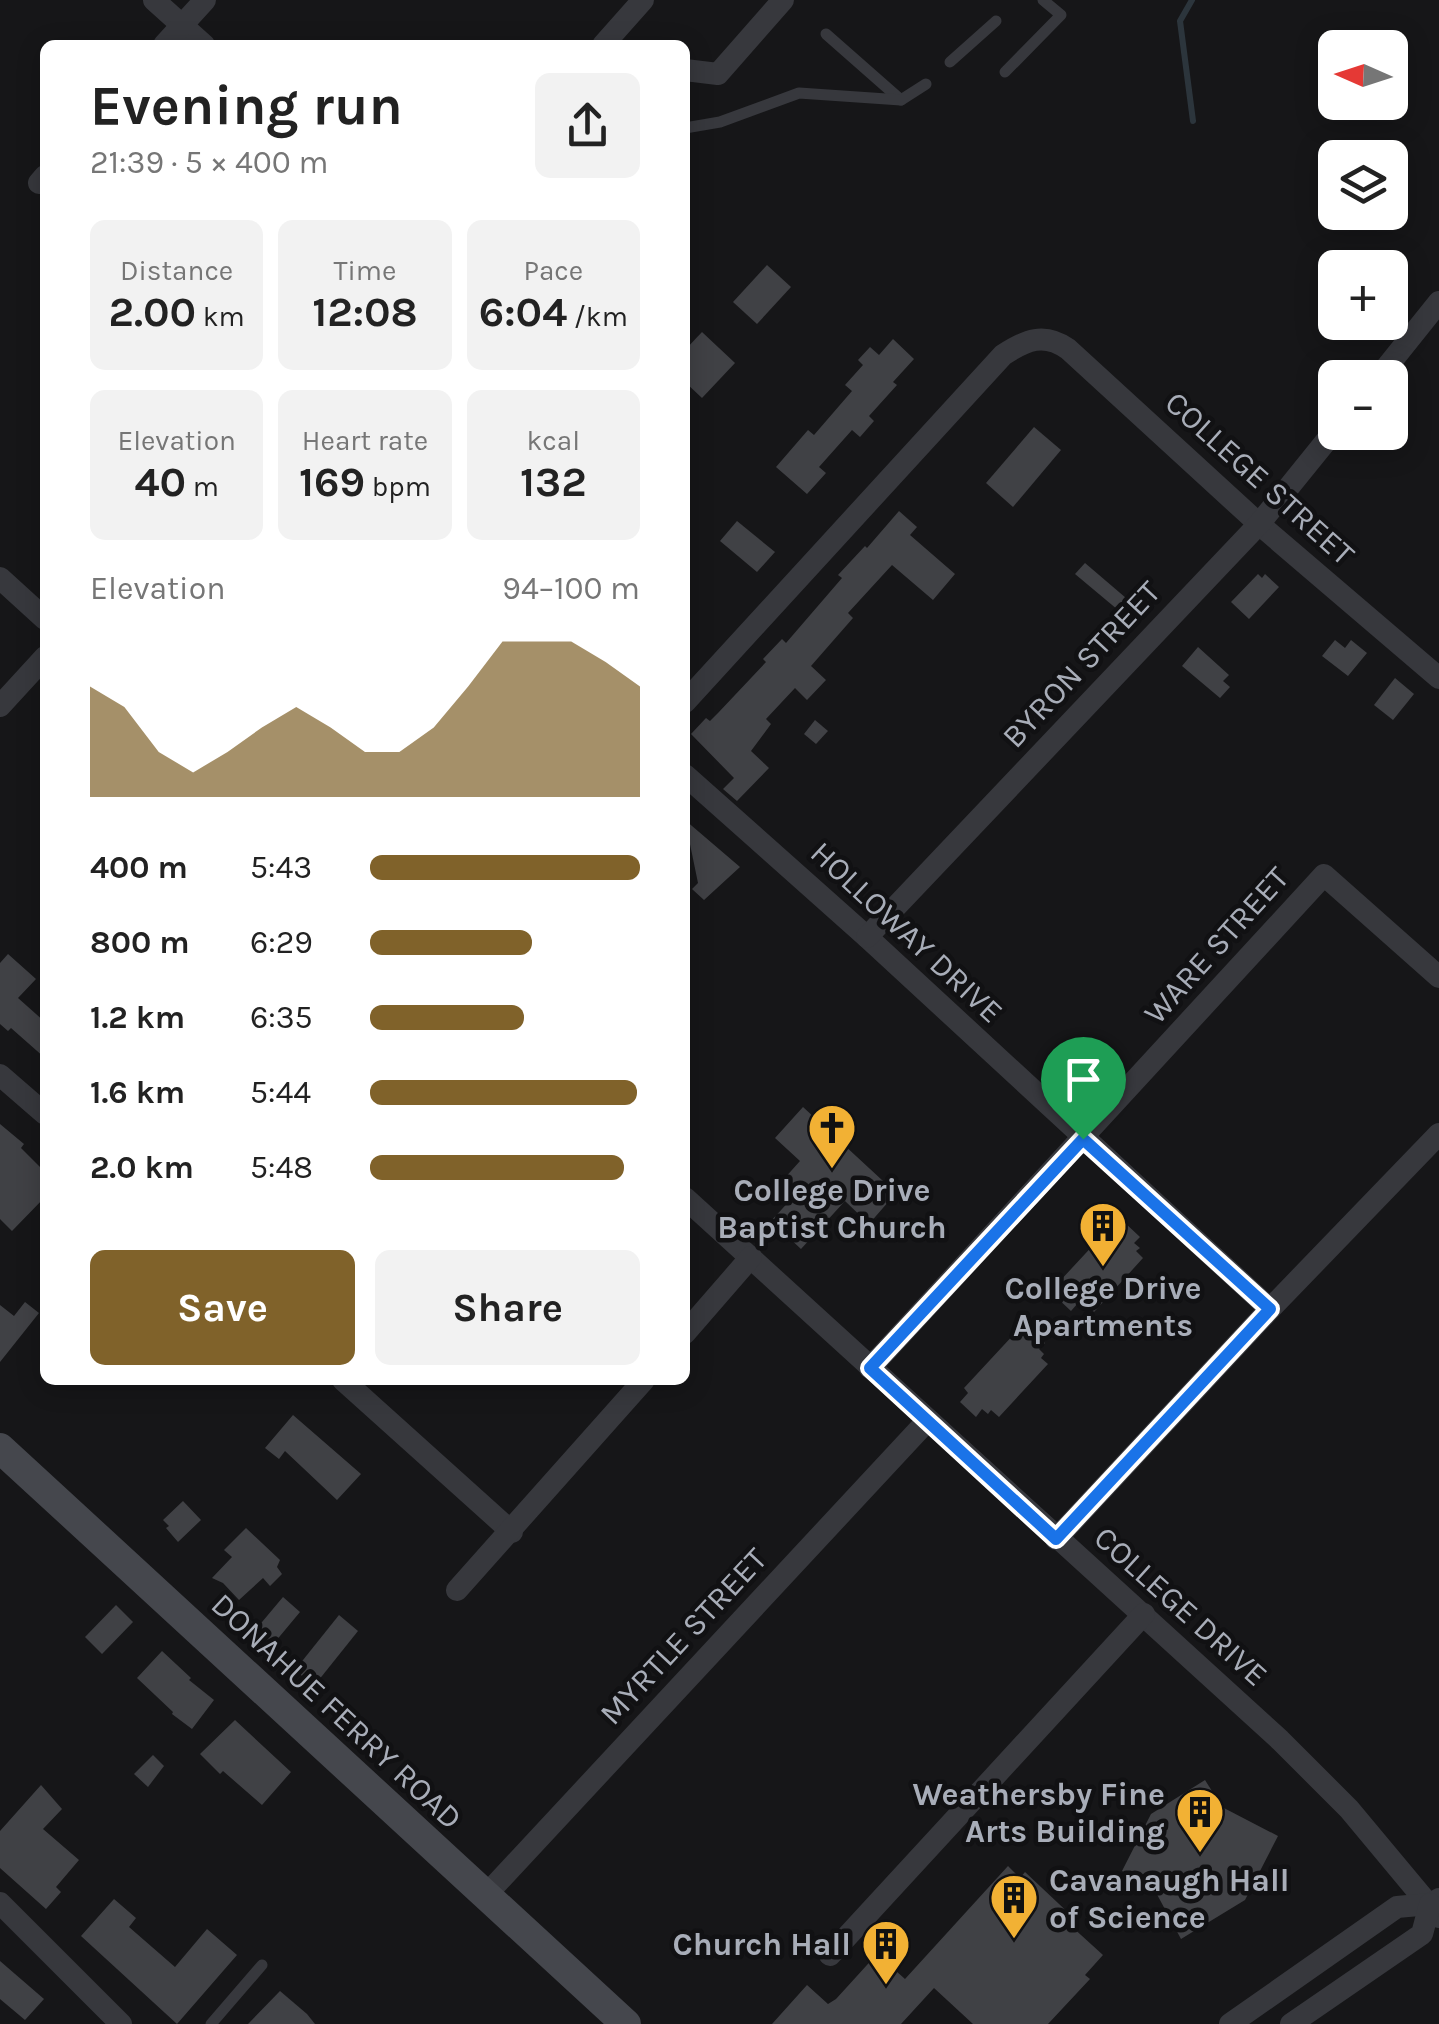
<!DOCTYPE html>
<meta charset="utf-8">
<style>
:root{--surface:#fff;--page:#f2f2f2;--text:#222;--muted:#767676;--accent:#80622a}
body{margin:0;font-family:Karla,sans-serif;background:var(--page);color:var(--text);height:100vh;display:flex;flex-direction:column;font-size:38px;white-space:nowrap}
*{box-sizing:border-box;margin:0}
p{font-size:32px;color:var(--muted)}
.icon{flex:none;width:55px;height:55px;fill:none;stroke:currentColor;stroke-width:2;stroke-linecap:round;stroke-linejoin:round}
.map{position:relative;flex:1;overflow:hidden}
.drawer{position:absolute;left:40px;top:40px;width:650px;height:1345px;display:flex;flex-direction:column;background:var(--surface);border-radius:15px;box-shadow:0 5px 25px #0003}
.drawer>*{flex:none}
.needle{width:65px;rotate:273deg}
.buttons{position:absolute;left:1318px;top:30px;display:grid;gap:20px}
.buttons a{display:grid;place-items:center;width:90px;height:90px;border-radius:15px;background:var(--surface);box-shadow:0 5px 25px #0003;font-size:50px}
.pin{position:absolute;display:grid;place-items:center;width:85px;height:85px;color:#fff;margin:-102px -42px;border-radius:50% 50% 50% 0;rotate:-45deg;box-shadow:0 0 10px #0007}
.pin .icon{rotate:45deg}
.round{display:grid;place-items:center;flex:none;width:105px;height:105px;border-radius:15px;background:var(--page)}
.head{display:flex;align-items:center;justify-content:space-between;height:170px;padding:0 50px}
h1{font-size:55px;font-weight:700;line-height:75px}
.figures{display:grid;grid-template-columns:repeat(3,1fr);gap:15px;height:170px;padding:10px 50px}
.figures div{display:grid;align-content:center;border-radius:15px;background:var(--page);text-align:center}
.figures b{font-size:42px;font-weight:700}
.figures small{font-size:28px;font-weight:400}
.figures p{font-size:28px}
.chart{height:280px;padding:20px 50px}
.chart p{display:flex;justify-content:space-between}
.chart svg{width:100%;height:180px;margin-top:10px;fill:var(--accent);opacity:.7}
.button{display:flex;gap:20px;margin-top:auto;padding:20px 50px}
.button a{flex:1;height:115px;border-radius:15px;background:var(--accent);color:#fff;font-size:40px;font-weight:700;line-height:115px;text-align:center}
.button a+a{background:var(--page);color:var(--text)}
ul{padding:0 50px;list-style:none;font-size:32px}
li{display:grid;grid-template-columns:160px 120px 1fr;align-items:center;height:75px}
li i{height:25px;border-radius:12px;background:var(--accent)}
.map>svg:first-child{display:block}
</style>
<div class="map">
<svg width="1439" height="2024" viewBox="0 0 1439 2024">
<rect width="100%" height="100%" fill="#161618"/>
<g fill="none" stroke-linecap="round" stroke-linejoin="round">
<path stroke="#2c353c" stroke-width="6" d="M1192,0L1180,21L1193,121"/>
</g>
<g fill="#404145">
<path d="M767,265L791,287L757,324L733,302Z"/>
<path d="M702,332L735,363L702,398L685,382V350Z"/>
<path d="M893,339L914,359L893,382L897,385L869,416L874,421L860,437L852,430L819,467L826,473L807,494L776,467L808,430L814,435L852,391L845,385L863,365L858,360L870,347L879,355Z"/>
<path d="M1034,427L1061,450L1013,507L986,483Z"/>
<path d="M899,511L917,527L910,535L955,574L933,600L892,565L848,613L853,618L811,666L826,680L807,700L795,688L766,719L771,724L751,751L769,768L737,801L723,789L734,778L691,734L706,718L710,721L718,713L766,662L763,659L782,639L786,643L842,578L838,575L865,546L867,548Z"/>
<path d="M737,521L775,552L757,572L720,541Z"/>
<path d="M1085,563L1133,604L1124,615L1075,574Z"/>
<path d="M1258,574L1262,578L1265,574L1279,587L1249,619L1231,602Z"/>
<path d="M1335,640L1345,648L1351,640L1367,653L1348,676L1322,656Z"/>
<path d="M1198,647L1229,675L1223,681L1230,687L1220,698L1182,666Z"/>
<path d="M1395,678L1414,694L1393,720L1374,705Z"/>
<path d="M815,720L828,731L816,744L804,734Z"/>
<path d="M685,820L740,867L704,900L692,889L698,883Z"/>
<path d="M8,954L36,979L18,998L45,1022V1058L11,1028L8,1031L0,1024V963Z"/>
<path d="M803,1107L896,1193L869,1224L845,1201L801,1249L771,1221L793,1197L784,1189L783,1180L800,1161L775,1138Z"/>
<path d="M0,1124L24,1144L21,1148L45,1172V1197L12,1231L0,1219Z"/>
<path d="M1124,1222L1140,1237L1134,1243L1140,1248L1136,1251L1143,1258L1094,1312L1087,1304L1083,1308L1078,1303L1071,1311L1055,1296L1064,1287L1059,1282L1111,1226L1116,1231Z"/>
<path d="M25,1302L39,1313L0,1362V1305L14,1316Z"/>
<path d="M1029,1328L1045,1343L1039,1349L1044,1354L1041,1358L1048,1364L999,1417L991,1410L988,1414L982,1409L976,1417L960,1402L968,1393L964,1388L1016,1332L1021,1337Z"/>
<path d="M293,1415L361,1474L337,1500L285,1451L279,1459L265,1448Z"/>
<path d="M183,1501L201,1520L178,1542L166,1528L169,1526L163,1520Z"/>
<path d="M246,1528L280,1560L277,1567L282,1574L270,1586L263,1578L239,1600L223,1583L212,1578L232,1557L224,1550Z"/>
<path d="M283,1597L300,1612L270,1648L261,1640L262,1632L257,1628Z"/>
<path d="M116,1605L133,1622L102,1654L85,1637Z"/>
<path d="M339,1615L358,1631L314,1686L295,1670Z"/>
<path d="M162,1651L191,1678L189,1680L214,1700L192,1729L172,1714L173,1712L137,1678Z"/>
<path d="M235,1720L291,1772L262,1805L223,1771L220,1774L200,1754Z"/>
<path d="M153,1755L164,1766L148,1787L134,1774Z"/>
<path d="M1205,1780L1222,1807L1278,1836L1245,1900L1181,1939L1153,1887L1122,1871L1151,1814Z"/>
<path d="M41,1785L62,1809L43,1829L79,1860L56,1887L61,1892L46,1909L0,1868V1831Z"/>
<path d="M1008,1866L1020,1878L1025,1872L1075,1919L1070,1925L1103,1955L1085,1975L1090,1979L1048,2024H973L934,1988L901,2024H772L807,1985L828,2004L836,1999L877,1954L905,1979Z"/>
<path d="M114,1899L136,1918L129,1927L175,1967L207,1929L237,1955L177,2024L81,1936Z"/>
<path d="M0,1961L44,1999L25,2020L0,1999Z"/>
<path d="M280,1991L307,2014L315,2024H248Z"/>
</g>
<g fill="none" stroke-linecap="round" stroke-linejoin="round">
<g stroke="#37383d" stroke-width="11">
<path d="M826,34L901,100"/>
<path d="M950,62L996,21"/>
<path d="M1005,72L1061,15L1043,0"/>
<path d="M685,128L720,122L799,93L901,100L926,84"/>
<path d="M211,2024L262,1965"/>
</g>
<g stroke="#37383d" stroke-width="22">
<path d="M154,0L204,45"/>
<path d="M164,45L205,0"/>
<path d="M603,45L643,0"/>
<path d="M685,70L718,74L783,0"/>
<path d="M39,183L45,176"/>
<path d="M1378,378L1439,302"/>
<path d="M0,578L45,619"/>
<path d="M685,702L1003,355C1026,340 1044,332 1068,349L1259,524L1439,678"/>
<path d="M0,706L45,657"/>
<path d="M685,775L867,937L1270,1309"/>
<path d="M867,937L1259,524L1335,430"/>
<path d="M0,1075L45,1114"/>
<path d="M685,1198L1280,1740L1349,1809L1439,1917"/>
<path d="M685,1333L751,1257"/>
<path d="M870,1368L1324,875L1439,977"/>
<path d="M343,1380L512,1532"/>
<path d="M1056,1539L1270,1309L1439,1134"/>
<path d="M457,1590L644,1380"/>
<path d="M486,1895L928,1420"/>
<path d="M0,1903L121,2024"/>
<path d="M830,1955L1144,1614"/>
<path d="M1230,2024L1397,1907L1430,1904L1439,1899"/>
<path d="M1291,2024L1422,1934L1430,1904"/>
</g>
<path stroke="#45474d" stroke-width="30" d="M0,1448L626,2024"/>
</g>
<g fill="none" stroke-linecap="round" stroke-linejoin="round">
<g stroke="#fff" stroke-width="20">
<path id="route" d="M1083,1139L1270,1309L1056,1539L870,1368Z"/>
</g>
<use href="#route" stroke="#1a73e8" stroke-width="12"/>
</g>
<defs>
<g id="church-pin" transform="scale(2.5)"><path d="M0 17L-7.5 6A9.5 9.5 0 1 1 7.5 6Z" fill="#f2b134" stroke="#111113"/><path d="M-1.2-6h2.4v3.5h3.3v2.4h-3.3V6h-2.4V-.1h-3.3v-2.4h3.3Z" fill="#111"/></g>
<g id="building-pin" transform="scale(2.5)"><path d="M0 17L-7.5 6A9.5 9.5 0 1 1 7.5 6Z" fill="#f2b134" stroke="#111113"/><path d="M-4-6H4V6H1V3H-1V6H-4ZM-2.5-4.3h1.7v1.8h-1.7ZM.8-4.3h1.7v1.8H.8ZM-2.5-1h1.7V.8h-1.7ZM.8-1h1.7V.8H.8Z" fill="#111"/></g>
</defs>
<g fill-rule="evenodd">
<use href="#church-pin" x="832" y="1128"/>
<use href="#building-pin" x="1103" y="1226"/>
<use href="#building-pin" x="1200" y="1812"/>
<use href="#building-pin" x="1014" y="1898"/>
<use href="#building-pin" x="886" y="1944"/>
</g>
<g text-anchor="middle" stroke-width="9" stroke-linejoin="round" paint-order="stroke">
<g font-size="32" fill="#a8adb8" stroke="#111113">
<text transform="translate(1260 478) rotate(42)" y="11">COLLEGE STREET</text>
<text transform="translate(1081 664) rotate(-47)" y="11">BYRON STREET</text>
<text transform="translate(907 932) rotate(43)" y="11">HOLLOWAY DRIVE</text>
<text transform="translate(1216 945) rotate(-48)" y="11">WARE STREET</text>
<text transform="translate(1181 1606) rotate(42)" y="11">COLLEGE DRIVE</text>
<text transform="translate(683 1636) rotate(-47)" y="11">MYRTLE STREET</text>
<text transform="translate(337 1711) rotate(43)" y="11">DONAHUE FERRY ROAD</text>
</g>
<g font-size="32" font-weight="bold" fill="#a8adb8" stroke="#111113">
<text x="832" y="1201">College Drive<tspan x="832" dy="37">Baptist Church</tspan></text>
<text x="1103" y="1299">College Drive<tspan x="1103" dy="37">Apartments</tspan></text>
<text x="1165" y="1805" text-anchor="end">Weathersby Fine<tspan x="1165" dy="37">Arts Building</tspan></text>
<text x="1049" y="1891" text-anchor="start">Cavanaugh Hall<tspan x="1049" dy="37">of Science</tspan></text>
<text x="851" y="1955" text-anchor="end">Church Hall</text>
</g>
</g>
</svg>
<div class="buttons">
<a><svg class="needle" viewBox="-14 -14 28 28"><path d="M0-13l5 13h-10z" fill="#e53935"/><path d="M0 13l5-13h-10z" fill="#767676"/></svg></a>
<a><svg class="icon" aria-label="layers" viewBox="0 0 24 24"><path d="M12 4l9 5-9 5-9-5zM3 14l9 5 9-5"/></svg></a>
<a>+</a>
<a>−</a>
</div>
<div class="pin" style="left:1083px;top:1139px;background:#1e9e55"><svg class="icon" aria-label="arrive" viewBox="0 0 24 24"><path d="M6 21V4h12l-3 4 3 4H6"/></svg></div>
<section class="drawer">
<div class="head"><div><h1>Evening run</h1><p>21:39 · 5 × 400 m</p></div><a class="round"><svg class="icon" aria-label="share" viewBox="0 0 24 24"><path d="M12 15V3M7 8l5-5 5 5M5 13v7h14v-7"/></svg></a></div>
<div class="figures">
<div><p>Distance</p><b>2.00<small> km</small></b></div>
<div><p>Time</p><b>12:08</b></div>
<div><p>Pace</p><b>6:04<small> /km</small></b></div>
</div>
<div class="figures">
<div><p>Elevation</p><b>40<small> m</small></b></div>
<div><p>Heart rate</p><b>169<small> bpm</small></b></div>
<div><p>kcal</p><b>132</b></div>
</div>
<div class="chart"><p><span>Elevation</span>94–100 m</p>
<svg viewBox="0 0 160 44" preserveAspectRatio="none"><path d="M0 44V17L10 22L20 33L30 38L40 33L50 27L60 22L70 27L80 33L90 33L100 27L110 17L120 6L130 6L140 6L150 11L160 17V44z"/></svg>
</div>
<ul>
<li><b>400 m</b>5:43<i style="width:100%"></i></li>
<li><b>800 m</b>6:29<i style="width:60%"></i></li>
<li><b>1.2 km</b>6:35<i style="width:57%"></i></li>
<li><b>1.6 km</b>5:44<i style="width:99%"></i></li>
<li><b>2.0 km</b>5:48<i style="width:94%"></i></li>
</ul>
<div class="button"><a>Save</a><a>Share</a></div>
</section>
</div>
